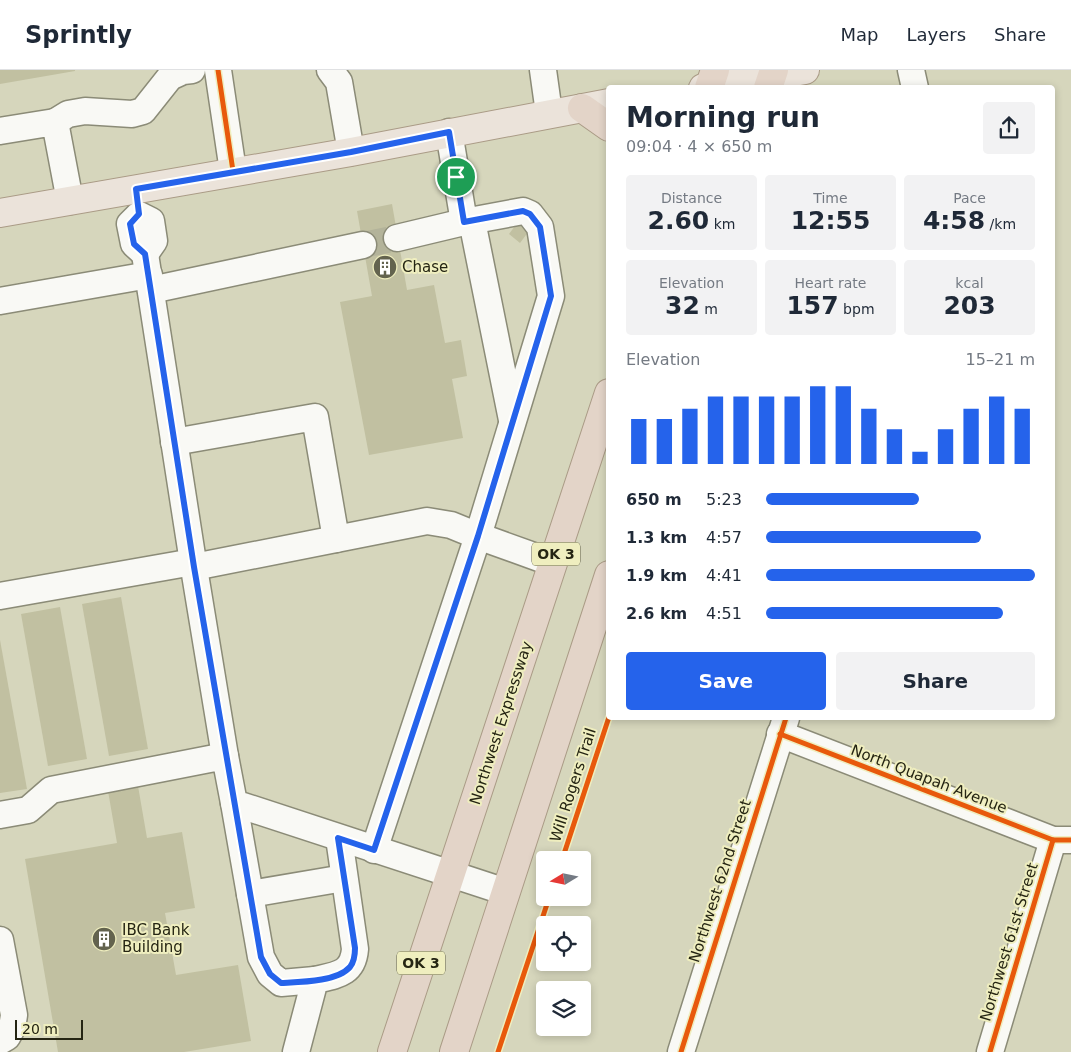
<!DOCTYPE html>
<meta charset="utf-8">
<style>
:root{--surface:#fff;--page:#f2f2f3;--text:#1f2937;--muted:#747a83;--line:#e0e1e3;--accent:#2563eb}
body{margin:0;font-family:"DejaVu Sans",sans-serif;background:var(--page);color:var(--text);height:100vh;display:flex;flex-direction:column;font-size:19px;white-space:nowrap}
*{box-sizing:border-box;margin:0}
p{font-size:16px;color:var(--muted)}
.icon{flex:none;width:28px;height:28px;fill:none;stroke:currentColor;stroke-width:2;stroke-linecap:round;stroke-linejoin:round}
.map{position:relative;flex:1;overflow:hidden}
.details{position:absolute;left:606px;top:15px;width:449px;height:635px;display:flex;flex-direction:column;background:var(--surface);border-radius:5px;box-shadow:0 2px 8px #0003}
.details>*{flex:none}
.needle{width:32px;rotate:260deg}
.tools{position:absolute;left:536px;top:781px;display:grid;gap:10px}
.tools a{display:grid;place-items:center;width:55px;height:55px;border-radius:5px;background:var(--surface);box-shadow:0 2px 8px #0003;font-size:25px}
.scale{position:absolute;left:15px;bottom:12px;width:68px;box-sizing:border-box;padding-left:5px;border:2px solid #252513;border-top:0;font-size:14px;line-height:18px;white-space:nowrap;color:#252513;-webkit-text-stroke:4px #efeebf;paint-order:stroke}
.pin{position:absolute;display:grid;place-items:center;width:42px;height:42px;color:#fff;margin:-21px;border:2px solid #fff;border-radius:50%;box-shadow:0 1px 5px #0007}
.round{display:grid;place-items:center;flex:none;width:52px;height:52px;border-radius:5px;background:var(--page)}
.head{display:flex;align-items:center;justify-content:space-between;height:85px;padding:0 20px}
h1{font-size:28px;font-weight:700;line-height:38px}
.stats{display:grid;grid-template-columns:repeat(3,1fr);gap:8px;height:85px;padding:5px 20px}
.stats div{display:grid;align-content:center;border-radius:5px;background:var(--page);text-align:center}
.stats b{font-size:25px;font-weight:700}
.stats small{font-size:14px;font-weight:400}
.stats p{font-size:14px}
.chart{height:140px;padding:10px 20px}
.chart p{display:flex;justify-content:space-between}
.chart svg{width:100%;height:90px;margin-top:5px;stroke:var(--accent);stroke-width:6}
.primary-button{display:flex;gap:10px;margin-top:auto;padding:10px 20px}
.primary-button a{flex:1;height:58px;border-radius:5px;background:var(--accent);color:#fff;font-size:20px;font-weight:700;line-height:58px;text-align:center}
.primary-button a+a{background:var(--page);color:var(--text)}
ul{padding:0 20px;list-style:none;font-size:16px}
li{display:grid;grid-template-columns:80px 60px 1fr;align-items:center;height:38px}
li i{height:12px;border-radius:6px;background:var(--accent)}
header{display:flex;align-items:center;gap:30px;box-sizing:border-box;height:70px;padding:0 25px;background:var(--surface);border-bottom:1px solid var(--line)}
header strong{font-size:24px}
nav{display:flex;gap:28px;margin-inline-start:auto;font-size:18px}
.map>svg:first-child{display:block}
</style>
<header>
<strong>Sprintly</strong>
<nav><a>Map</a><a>Layers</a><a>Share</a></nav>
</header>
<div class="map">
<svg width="1071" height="982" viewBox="0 0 1071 982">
<rect width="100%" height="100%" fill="#d6d6bc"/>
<g fill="#c1c0a1">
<path d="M0,0H75V1L0,14Z"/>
<path d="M392,134L407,220L434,215L445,273L461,270L467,306L452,309L463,368L369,385L340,232L372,226L357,141Z"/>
<path d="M518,152L529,161L520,173L509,164Z"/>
<path d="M121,527L148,679L109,686L82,534Z"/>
<path d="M60,537L87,689L48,696L21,544Z"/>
<path d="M0,570L27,719L0,723Z"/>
<path d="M138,716L147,768L182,762L195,838L165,843L176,905L238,895L251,971L184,982H58L25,789L117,773L108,721Z"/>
</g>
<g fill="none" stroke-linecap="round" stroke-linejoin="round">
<path stroke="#b3b39a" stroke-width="26" stroke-dasharray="26 13" stroke-linecap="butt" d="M363,175L397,168"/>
<g stroke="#8b8b77" stroke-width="29">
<g id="minor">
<path d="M218,0L233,101"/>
<path d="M330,0L339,12L351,82"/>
<path d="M543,0L549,43"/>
<path d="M911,0L915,18"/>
<path d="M55,52L68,44L85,41L132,44L143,41L170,7L183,1L192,0"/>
<path d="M0,61L55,52L70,131"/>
<path d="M449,62L464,152L523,141L530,144L540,157L551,226L478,466L553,493"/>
<path d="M139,145L151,151L154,171L145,184L134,174L130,154Z"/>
<path d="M472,151L512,350"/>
<path d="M397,168L464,152"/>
<path d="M145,184L193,492L225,686"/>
<path d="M151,220L363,175"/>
<path d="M0,231L149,205"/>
<path d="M174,372L315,347L336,469L427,451L451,455L478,466L374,780"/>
<path d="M194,497L336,469"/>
<path d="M0,526L193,492"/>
<path d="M780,664L1053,770H1071"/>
<path d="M234,733L261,887L270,904L281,913L315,910"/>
<path d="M0,745L28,740L51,720L225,686L234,733L506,822"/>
<path d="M250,824L344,808"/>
<path d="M0,870L14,945L12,958L7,967L0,971"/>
<path d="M296,982L315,910C337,905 353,904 355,879L339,768"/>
<path d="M681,982L786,648"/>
<path d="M990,982L1053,770"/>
</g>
</g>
<g stroke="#aa9b86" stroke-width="30">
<g id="major">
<path d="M703,18L805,0"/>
<path d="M0,143L351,82L609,33"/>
</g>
</g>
<g stroke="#aa9b86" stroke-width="30">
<g id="highway">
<path d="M709,18L715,0"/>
<path d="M768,18L774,0"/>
<path d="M582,38L609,57"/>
<path d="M392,982L609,323"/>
<path d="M454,982L609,505"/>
</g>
</g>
<use href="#minor" stroke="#f9f9f5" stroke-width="26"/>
<use href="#major" stroke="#ebe3da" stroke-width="28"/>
<use href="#highway" stroke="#e3d4c8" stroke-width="28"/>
<g stroke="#efeebf" stroke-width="8">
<g id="cycleway">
<path d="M218,0L233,101"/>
<path d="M780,664L1053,770H1071"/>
<path d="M562,790L609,647"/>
<path d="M498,982L549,828"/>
<path d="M681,982L786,648"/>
<path d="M990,982L1053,770"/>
</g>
</g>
<use href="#cycleway" stroke="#e8590c" stroke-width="5"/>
</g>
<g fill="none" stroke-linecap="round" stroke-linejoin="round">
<g stroke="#fff" stroke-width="10">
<path id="route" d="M449,62L464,152L523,141L530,144L540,157L551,226L478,466L374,780L338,768L355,878C355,885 354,892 350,897C337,912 299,912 281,913L270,904L261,887L194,497L145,184L134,174L130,154L139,144L136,119L351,82Z"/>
</g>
<use href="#route" stroke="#2563eb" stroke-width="6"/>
</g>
<defs>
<g id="building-disc" transform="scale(1.25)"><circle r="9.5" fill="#63634e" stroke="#efeebf"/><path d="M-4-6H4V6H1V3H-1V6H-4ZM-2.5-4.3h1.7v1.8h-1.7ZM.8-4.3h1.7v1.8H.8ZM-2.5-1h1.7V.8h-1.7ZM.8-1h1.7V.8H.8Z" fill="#fff"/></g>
</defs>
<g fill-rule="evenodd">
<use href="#building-disc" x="385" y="197"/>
<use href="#building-disc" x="104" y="869"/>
</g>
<g text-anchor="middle" stroke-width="4" stroke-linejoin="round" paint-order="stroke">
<g fill="#efeebf" stroke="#626147" stroke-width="1">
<rect x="532" y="472.5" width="48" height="23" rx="4"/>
<rect x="397" y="881.5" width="48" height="23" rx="4"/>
</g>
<g font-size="14" font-weight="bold" fill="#252513">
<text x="556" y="489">OK 3</text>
<text x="421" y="898">OK 3</text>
</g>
<g font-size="15" fill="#252513" stroke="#efeebf" text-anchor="start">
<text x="402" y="202">Chase</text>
<text x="122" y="865">IBC Bank<tspan x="122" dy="17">Building</tspan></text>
</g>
<g font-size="15" fill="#252513" stroke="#efeebf">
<text transform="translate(501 653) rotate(-72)" y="5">Northwest Expressway</text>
<text transform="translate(929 709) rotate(21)" y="5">North Quapah Avenue</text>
<text transform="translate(573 715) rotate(-72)" y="5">Will Rogers Trail</text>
<text transform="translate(720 811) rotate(-72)" y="5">Northwest 62nd Street</text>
<text transform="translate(1009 872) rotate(-73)" y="5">Northwest 61st Street</text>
</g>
</g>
</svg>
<div class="tools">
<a><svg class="needle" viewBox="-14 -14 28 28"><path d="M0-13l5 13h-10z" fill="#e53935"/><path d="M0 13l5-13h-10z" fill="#747a83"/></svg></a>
<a><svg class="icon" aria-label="locate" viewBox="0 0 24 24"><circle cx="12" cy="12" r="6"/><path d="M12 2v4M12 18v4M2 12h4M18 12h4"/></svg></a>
<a><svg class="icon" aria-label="layers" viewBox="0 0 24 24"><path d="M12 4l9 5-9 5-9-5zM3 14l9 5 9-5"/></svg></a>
</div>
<div class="scale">20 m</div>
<div class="pin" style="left:456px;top:107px;background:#1e9e55"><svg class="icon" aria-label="arrive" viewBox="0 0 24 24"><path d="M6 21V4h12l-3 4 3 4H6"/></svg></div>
<section class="details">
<div class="head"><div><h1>Morning run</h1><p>09:04 · 4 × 650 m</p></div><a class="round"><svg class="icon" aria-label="share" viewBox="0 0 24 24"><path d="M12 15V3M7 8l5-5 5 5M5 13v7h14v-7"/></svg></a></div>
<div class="stats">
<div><p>Distance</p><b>2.60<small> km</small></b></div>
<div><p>Time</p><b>12:55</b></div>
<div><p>Pace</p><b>4:58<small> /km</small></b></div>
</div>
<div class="stats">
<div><p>Elevation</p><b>32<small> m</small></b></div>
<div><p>Heart rate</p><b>157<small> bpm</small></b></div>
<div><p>kcal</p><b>203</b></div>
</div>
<div class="chart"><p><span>Elevation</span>15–21 m</p>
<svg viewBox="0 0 160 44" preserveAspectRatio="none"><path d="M5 44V22M15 44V22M25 44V17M35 44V11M45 44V11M55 44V11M65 44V11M75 44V6M85 44V6M95 44V17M105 44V27M115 44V38M125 44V27M135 44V17M145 44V11M155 44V17"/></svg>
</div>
<ul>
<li><b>650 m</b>5:23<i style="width:57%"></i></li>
<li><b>1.3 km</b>4:57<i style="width:80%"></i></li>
<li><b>1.9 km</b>4:41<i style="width:100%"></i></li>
<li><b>2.6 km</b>4:51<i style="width:88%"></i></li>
</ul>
<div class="primary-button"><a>Save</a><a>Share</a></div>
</section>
</div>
